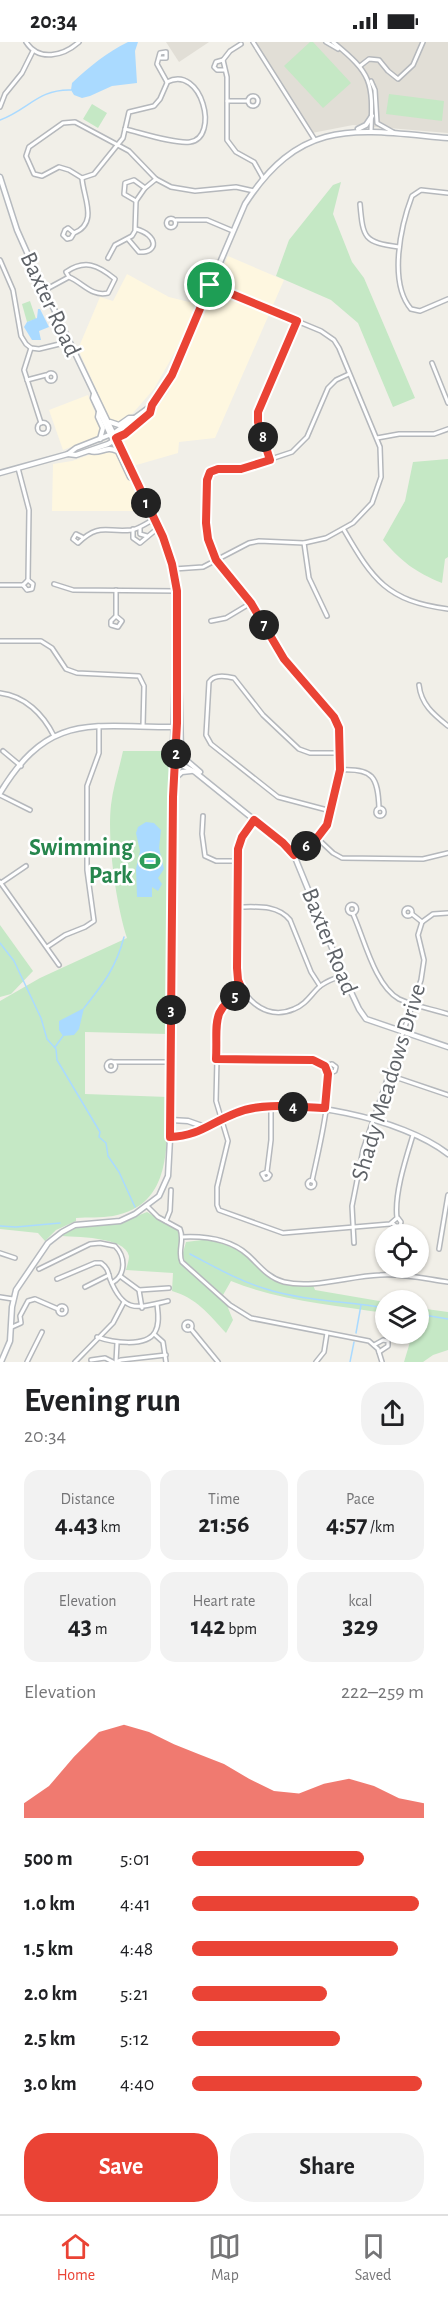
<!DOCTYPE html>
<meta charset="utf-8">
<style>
:root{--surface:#fff;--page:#f2f2f2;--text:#202124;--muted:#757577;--line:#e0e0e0;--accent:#ea4335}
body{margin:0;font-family:"Alegreya Sans",sans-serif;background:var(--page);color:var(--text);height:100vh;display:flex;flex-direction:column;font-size:22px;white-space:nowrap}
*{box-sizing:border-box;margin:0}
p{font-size:20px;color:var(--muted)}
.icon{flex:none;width:33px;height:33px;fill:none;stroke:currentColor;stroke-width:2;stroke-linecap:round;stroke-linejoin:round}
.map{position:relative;height:1320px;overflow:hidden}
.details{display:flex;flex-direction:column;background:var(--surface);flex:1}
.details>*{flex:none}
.fabs{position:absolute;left:375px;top:1182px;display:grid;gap:12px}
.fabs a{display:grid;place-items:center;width:54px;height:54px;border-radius:50%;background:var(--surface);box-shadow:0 2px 4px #0004;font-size:30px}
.pin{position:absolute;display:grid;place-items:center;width:51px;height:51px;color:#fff;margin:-26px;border:3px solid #fff;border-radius:50%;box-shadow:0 2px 6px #0007}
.km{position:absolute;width:30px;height:30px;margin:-15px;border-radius:50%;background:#222;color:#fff;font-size:16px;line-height:30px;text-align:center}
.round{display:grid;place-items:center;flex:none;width:63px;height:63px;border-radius:24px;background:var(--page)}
.headline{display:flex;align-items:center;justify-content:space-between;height:102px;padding:0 24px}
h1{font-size:33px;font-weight:600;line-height:45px}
.metrics{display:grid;grid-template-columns:repeat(3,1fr);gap:9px;height:102px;padding:6px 24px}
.metrics div{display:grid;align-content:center;border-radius:15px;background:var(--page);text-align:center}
.metrics b{font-size:26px;font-weight:600}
.metrics small{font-size:16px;font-weight:400}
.metrics p{font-size:16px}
.chart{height:168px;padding:12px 24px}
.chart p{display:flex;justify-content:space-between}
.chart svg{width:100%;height:108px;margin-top:6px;fill:var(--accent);opacity:.7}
.button{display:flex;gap:12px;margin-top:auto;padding:12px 24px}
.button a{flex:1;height:69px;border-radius:24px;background:var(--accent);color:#fff;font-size:24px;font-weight:600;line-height:69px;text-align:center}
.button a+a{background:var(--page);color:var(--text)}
ul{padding:0 24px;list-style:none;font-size:20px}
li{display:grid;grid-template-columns:96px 72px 1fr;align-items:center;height:45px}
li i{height:15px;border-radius:8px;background:var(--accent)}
.status{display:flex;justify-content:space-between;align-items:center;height:42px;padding:0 30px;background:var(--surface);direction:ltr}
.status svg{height:16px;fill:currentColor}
.menu{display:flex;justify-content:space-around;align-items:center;height:84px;border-top:2px solid var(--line);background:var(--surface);font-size:16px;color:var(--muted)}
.menu a{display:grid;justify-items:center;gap:3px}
.menu .current{color:var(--accent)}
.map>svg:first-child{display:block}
</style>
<div class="status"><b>20:34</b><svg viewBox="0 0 49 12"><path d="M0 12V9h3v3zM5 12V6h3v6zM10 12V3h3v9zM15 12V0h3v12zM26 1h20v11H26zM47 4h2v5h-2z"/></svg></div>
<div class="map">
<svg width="448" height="1320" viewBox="0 0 448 1320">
<rect width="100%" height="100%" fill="#f1efe8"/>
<g fill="#fef7e0">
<path d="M228,214L284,238L215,396L179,400L178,411L133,424L124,406L123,397L152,372L168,351Z"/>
<path d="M127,232L169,255L197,262L175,310L154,347L133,371L117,382L111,380L78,307L100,255L113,259Z"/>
<path d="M88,353L101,385L100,394L63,408L49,368Z"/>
<path d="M106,407L115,410L118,413L144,469H52L53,422L72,419Z"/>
</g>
<g fill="#e1ded6">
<path d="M166,0H209L179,20Z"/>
<path d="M255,0H448V91L353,83L312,91Z"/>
</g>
<g fill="#c5e8c5">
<path d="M310,0H313L351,41L323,66L284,24Z"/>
<path d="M389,52L444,59L442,79L386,72Z"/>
<path d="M92,62L107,71L98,86L83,77Z"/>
<path d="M341,140L333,172L352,220L364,236L415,356L393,365L358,281L331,258L276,234L289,198L333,143Z"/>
<path d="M30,259L36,277L27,280L22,262Z"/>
<path d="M448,417V515L445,517L442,541C415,530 402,520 383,498L405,459L413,420Z"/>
<path d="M123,709H170L168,992L85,990V1052L168,1055C166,1101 174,1163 113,1174C101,1176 88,1175 76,1176V1179L56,1188L45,1199L38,1191L0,1187V959L40,936L127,896C116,862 107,798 111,763C113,745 119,728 123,709Z"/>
<path d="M0,883L33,929L11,952L0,955Z"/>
<path d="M147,1170L178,1188C183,1199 176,1209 180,1221L226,1261L233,1278L226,1291C209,1272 196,1256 172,1249L173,1231L126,1228C127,1224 129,1218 129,1214C125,1194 74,1195 58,1194L80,1184L119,1181Z"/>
<path d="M210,1197L241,1209L272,1238L293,1244L313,1243L315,1248L385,1260V1271C334,1263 280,1259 231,1239L223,1253L187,1222L182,1214L186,1200Z"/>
<path d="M419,1266L448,1270V1308L433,1313L423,1320H404L410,1300L408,1292H418Z"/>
</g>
<g fill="#aadaff">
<path d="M128,0H138L135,9L137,41L112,44L90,54L82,56L74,53L71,48L72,41C89,25 107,10 128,0Z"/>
<path d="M38,267H40L49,285L39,289L41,298H32L24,285L27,280L37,276Z"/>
<path d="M146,780L154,781L161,788L159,806L164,827L158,836L162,842L158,849L152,845V855H137L136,827L140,809L136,791L138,785Z"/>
<path d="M84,966L79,987L74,993L63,994L59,988V979Z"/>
</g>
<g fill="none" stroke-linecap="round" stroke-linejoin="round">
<g stroke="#aadaff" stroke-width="1.5">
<path d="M0,78C28,68 38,47 71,48"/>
<path d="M0,901L14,919L41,976L47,997L56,1007L57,1018L100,1090L99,1095L106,1101L108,1114L119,1130L135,1165"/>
<path d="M84,966C103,942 116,926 124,895"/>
<path d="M55,1005L63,994"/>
<path d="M0,1184L16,1185L60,1181"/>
<path d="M190,1212C215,1225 239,1239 266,1247C304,1259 346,1259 386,1266"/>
<path d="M418,1272L448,1277"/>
<path d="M356,1291L361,1263"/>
<path d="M350,1320L354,1300"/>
</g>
<g stroke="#b5b8bc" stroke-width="6">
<g id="street">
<path d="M26,0C39,20 63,14 79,0"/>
<path d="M253,0L315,98"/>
<path d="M326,0L338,7"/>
<path d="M333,0C372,32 373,39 371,89"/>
<path d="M241,2L230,9L223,18L227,35V98L236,110L254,120L263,136"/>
<path d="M160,16H166V10L160,11L157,22L167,40"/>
<path d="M223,18L216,20L214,25L217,28H224"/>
<path d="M360,24L369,17L379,18L388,29L398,37L413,23L423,0"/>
<path d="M371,39L375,48L377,81L393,90"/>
<circle cx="253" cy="59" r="5"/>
<path d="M227,59H248"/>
<path d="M0,65L5,52L22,31L33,9"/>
<path d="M125,87C142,91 174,102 190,100C220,96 202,22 167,40"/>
<path d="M82,136L69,128L59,125L42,134L34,132L26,114L29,105L63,81L75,80L129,109L156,137L171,145L195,149L236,145L254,149"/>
<path d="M82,136L94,132L123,96L129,70L154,64L160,57L167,41"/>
<path d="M448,151L421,148L412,154C401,183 388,240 411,267L420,269L448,257"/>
<path d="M136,159L124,152L125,141L134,138L145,146"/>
<path d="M360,162C363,197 364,200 399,205"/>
<circle cx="171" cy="181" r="4.5"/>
<path d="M176,178H207L233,189"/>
<path d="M74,191L68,186L65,188L63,193L67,197L71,196L74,191C99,181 83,155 82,136"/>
<path d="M128,197L139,210C159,211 158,193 136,187"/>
<path d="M108,216L115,203L132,194L135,189L136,159L145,146L156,137"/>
<path d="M0,218L13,248L21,294L26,302L31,306L39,307L68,300"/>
<path d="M45,248L69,235L66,230C85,217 98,223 115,237L108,251C92,255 83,241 69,235"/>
<path d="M31,306L24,328L41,381"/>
<path d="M432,321L448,361"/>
<circle cx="51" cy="335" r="4"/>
<path d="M27,338L46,333"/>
<circle cx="43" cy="386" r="5.5"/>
<path d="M377,396L399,392H434L448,387"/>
<path d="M270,418L258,380V370L297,280"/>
<path d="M18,426L29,468L28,538L23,543"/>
<path d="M140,486V492L147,494"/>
<path d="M133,487V496L140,501L158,486"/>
<path d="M344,488C373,538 387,559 448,567"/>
<path d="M82,495L76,492L73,497L78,501C100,480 106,491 132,488C140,486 147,481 154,477"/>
<path d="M304,501L309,536L327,574"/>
<path d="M174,527L203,525L249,501L259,499L304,501L326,496L353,481L372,461L381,435L380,405L339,306L334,298L321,289L210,243"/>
<path d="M54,542L73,548L177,549"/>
<path d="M0,543H23"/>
<path d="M23,543L27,548L32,547L33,542L28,538"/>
<path d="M116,574L122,579L118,585L111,583V579L116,574V548"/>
<path d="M211,579L226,576L251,561"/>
<path d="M0,599H41L52,606L66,627L77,631L139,634L144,644L143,684"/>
<path d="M419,643C421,662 433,672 448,684"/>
<path d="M0,651C25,654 43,672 54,694"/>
<path d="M3,709L21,724"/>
<path d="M340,728C373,726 378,735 379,766"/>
<path d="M0,753L30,768"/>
<circle cx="380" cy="770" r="4"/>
<path d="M331,769L278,755L211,702L206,693L209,640C214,632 226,634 234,636L263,673L299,707L310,711H340"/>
<path d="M203,774L202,792L205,814L216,819H238"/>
<path d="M254,778L242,795L238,807L237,926C238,954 265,980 294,967C306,962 310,954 318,946C325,939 334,937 343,933"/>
<path d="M317,796L333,811L342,816L423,817L448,811"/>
<path d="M294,813C305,804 317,797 325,785C338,765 347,697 334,675L284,617L251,561L216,518L207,491V438L210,430L214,428L241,427L292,410L307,395L328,346L336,338L349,332"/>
<path d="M0,840L59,923"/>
<path d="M1,841L26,824"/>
<circle cx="352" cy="867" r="4.5"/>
<path d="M237,865C256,865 277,862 290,878L311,930L320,944"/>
<circle cx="408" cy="870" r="4"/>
<path d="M353,872C364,896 375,944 399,957C414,964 432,967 448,972"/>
<path d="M412,872L422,880"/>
<path d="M422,880L433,872L448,871"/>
<path d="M47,905L65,893L85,885L94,879L87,828V744L99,711V684"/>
<path d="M243,950L223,963L218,975L216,1059L228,1099L217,1145V1163L219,1168L283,1191L390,1182L397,1176C394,1152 406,1116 413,1093"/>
<path d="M216,1017L313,1018L325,1024C335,1046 317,1114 312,1139"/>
<circle cx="111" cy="1024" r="4.5"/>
<path d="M114,1020H170"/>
<path d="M325,1024L332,1022L336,1025L335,1029L328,1032"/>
<path d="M389,1033L448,1053"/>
<path d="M267,1130L262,1132L265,1137L268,1136L270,1133L267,1130L271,1098V1065"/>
<circle cx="311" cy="1142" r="3.5"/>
<path d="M147,1164L158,1175L180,1187C185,1199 177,1209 182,1220L230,1263L251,1276L369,1299L378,1307L382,1320"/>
<path d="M166,1179L170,1169L171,1148"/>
<path d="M392,1181L397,1185L400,1184L401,1180L398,1176"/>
<path d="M183,1195C206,1194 230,1197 248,1213C259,1223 268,1236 284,1240C314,1247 349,1234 380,1233C402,1231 426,1237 448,1240"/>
<path d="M354,1201L352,1164L363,1108L421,938L424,918L418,893L422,880"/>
<path d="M439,1207L448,1153"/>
<path d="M0,1211L15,1216"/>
<path d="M39,1227L90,1202L100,1201L115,1204C126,1215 126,1233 112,1241"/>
<path d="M120,1234L139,1248L142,1266"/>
<path d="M57,1237L95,1221H101C108,1226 108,1230 110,1237C124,1272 137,1266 168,1259"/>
<path d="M85,1245L109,1233"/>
<path d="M139,1248L169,1246"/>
<path d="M0,1255L13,1257"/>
<circle cx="62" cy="1268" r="4"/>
<circle cx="188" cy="1284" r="4"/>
<path d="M12,1285L21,1281L20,1274L28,1259L35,1257L58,1267"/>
<path d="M191,1287L218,1320"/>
<path d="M154,1292L163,1300L166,1320"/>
<path d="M97,1295C111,1300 146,1306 155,1290C160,1282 158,1270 157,1262"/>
<path d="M374,1303L383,1298L388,1299V1304L379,1310"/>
<path d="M91,1318L105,1316L113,1320"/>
<path d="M27,1320L42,1290"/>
<path d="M75,1320L113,1281L124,1260"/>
<path d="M116,1320L121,1318L166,1313"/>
<path d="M116,1320L117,1301"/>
<path d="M316,1320L324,1310L327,1291"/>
</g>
</g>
<g stroke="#b6babf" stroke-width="7">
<g id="secondary">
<path d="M358,87L366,83L372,74"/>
<path d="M0,135L17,188L29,215L163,495L172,522L177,549L172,747"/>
<path d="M94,352L93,356L130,435L134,437"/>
<path d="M99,370L98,375L103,386L100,397"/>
<path d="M110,380L119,383L129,376H135"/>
<path d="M90,409C99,413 106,403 117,409"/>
<path d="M68,412L76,413L108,402L125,392L150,371L152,363L172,333L245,162C302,74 357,88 448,96"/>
<path d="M0,431L68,412L76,406L114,391L151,364"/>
<path d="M179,629L181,710L186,718L200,730"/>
<path d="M174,719L195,730L283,801L294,813L343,933L359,967L366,977L448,1005"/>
<path d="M175,736L182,730L191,729"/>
<path d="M0,751C49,670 90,685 173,685"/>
<path d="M171,1078L188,1079L205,1085"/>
<path d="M170,1095C202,1094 210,1079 237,1070C292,1052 404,1077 448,1112"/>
<path d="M1,1320L10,1299L12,1265L16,1248L48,1201L62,1190L75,1183L120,1179L135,1172L159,1154L168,1134L171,1078L173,755L177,653L175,646"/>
</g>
</g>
<use href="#street" stroke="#fff" stroke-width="3"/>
<use href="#secondary" stroke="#fff" stroke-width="4"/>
</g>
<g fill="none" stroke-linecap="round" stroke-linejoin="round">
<g stroke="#fff" stroke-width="12">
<path id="route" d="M210,243L297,279L258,370V380L270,418L241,427H218L210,430L207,438L206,481L208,497L216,518L251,561L284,617L334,675L339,686L340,728L327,783L317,796L294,813L283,801L254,778L242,795L238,807L237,926L238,938L243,950C209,967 218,983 216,1017L313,1018L325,1024L328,1032L325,1066C297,1065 262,1060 236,1071C210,1081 199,1094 170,1095L173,755L177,681V549L172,522L163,495L116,396L125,392L150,371L152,363L172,333Z"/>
</g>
<use href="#route" stroke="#ea4335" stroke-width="8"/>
</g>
<defs>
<g id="stadium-bare" transform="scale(1.62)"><path d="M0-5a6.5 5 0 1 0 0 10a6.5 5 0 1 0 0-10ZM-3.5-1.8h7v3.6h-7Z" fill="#2e9e5b" stroke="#fff" stroke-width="2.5" paint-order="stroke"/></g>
</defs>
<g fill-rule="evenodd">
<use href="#stadium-bare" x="150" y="819"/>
</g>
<g text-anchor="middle" stroke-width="5" stroke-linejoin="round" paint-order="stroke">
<g font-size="24" fill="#5f6368" stroke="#fff">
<text transform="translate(51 262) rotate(65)" y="8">Baxter Road</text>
<text transform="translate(330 899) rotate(68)" y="8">Baxter Road</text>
<text transform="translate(388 1040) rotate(-73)" y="8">Shady Meadows Drive</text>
</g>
<g font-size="24" font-weight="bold" fill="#27864d" stroke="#fff" text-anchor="end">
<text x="133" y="813">Swimming<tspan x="133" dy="28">Park</tspan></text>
</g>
</g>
</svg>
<div class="fabs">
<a><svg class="icon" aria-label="locate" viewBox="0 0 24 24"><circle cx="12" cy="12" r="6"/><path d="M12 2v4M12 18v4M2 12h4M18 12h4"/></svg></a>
<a><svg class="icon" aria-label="layers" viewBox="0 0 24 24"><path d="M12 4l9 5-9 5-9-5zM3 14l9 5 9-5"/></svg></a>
</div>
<div class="pin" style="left:210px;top:243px;background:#1e9e55"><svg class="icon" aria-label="arrive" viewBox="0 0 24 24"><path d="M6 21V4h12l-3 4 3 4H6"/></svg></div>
<b class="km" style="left:146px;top:461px">1</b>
<b class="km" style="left:176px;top:712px">2</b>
<b class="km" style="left:171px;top:968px">3</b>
<b class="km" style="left:293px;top:1065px">4</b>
<b class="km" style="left:235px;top:954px">5</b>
<b class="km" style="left:306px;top:804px">6</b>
<b class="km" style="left:264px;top:583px">7</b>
<b class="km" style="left:263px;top:395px">8</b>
</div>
<section class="details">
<div class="headline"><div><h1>Evening run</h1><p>20:34</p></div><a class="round"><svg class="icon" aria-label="share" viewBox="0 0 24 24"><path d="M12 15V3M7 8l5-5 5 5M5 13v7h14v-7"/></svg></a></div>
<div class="metrics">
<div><p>Distance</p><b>4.43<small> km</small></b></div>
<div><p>Time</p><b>21:56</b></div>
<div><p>Pace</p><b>4:57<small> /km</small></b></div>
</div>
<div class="metrics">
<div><p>Elevation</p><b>43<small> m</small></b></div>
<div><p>Heart rate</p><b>142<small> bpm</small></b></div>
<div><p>kcal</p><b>329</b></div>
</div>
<div class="chart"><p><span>Elevation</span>222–259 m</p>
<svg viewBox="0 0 160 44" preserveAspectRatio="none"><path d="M0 44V38L10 31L20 19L30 9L40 6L50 9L60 14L70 18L80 22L90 28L100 33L110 34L120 30L130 28L140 31L150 36L160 38V44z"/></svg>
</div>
<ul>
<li><b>500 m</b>5:01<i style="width:74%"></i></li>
<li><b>1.0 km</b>4:41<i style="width:98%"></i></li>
<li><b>1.5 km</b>4:48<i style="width:89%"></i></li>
<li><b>2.0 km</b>5:21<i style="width:58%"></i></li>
<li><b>2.5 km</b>5:12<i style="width:64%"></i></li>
<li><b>3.0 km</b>4:40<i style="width:99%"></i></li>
</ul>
<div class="button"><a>Save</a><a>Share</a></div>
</section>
<nav class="menu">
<a class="current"><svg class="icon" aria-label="home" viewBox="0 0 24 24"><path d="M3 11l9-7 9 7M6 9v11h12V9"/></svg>Home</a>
<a><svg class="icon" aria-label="map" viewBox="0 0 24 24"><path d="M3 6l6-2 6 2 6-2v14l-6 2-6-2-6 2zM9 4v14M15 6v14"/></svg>Map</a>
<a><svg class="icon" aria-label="saved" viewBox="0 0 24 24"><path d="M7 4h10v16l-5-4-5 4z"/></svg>Saved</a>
</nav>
